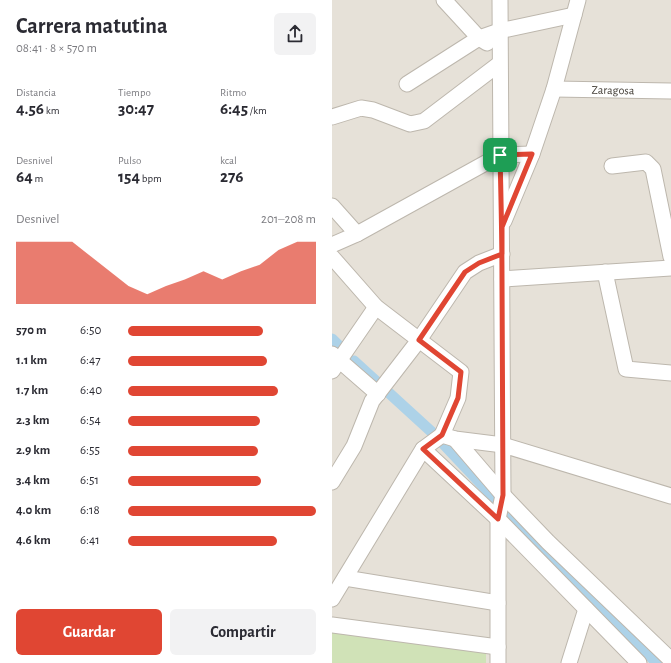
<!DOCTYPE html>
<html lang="es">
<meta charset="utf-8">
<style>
:root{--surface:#fff;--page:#f2f2f3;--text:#2b2b33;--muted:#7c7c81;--accent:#e04633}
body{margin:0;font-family:"Alegreya Sans",sans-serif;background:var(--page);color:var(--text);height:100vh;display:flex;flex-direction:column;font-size:15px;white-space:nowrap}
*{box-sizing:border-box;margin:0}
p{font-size:13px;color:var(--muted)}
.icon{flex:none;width:22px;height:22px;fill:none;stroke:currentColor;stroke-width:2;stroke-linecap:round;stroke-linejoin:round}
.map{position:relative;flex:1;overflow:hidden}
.details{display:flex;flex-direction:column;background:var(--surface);width:332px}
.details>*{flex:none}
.pin{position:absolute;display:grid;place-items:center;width:34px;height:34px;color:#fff;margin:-17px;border-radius:8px;box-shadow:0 2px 6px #0006}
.round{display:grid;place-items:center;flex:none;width:42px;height:42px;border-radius:6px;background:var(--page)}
.head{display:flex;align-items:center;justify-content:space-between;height:68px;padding:0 16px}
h1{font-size:22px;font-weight:700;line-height:30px}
.stats{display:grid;grid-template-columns:repeat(3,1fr);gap:6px;height:68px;padding:4px 16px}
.stats div{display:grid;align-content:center}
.stats b{font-size:17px;font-weight:700}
.stats small{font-size:11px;font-weight:400}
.stats p{font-size:11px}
.chart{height:112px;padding:8px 16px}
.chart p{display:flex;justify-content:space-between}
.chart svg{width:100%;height:72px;margin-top:4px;fill:var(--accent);opacity:.7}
.action{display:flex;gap:8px;margin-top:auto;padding:8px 16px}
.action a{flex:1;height:46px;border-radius:6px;background:var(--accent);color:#fff;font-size:16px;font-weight:700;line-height:46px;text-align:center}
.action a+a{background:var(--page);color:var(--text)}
ul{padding:0 16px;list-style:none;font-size:13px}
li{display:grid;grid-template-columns:64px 48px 1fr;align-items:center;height:30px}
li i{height:10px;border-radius:5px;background:var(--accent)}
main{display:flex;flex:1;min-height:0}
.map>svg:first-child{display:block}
</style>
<main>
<section class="details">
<div class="head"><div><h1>Carrera matutina</h1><p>08:41 · 8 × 570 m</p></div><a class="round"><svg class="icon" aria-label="share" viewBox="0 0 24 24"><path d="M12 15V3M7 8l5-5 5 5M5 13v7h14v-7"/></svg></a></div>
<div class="stats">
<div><p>Distancia</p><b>4.56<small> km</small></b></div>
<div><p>Tiempo</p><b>30:47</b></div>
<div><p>Ritmo</p><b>6:45<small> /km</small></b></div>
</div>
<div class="stats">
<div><p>Desnivel</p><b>64<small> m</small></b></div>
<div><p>Pulso</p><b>154<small> bpm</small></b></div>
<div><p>kcal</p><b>276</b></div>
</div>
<div class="chart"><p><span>Desnivel</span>201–208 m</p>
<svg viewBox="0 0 160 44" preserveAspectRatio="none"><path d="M0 44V6L10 6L20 6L30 6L40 15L50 24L60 33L70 38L80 33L90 29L100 24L110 29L120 24L130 20L140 11L150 6L160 6V44z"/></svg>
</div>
<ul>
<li><b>570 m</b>6:50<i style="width:72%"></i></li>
<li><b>1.1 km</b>6:47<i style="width:74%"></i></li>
<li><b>1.7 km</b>6:40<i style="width:80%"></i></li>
<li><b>2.3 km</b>6:54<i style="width:70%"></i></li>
<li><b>2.9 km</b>6:55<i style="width:69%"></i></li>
<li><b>3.4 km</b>6:51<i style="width:71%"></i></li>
<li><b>4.0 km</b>6:18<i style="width:100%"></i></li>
<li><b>4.6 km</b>6:41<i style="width:79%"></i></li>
</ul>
<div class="action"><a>Guardar</a><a>Compartir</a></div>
</section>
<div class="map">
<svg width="339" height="663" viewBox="0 0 339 663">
<rect width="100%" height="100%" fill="#f3efe9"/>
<rect fill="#e6e1d8" x="0" y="0" width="339" height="663"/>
<path fill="#d0e2b7" d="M0,632L154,651V663H0Z"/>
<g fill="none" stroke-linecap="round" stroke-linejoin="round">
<g stroke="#add2e8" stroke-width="11">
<path d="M0,339L13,352"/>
<path d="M22,361L103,435L205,543L325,663"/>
</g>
<g stroke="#bdb7ad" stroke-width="17">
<g id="minor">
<path d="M112,0L147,38L155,43"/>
<path d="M75,84L147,38L167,31L242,15"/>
<path id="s1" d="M222,89L339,91"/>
<path d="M0,117L29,108L41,110L78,124L92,121L167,64"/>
<path d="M280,166L314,162L321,169L339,257"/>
<path d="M0,206L25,234"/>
<path d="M172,221L200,154L222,89L246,0"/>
<path d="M0,245L25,234L168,155L200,154"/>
<path d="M0,257L44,307L129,372L126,398L110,435"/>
<path d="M273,272L294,369L339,373"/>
<path d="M170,279L339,268"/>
<path d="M0,354L46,394"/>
<path d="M0,371L44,307"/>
<path d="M123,439L171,495L216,542L339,660"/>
<path d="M91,449L166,519L307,663"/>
<path d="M0,482L22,446L40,401L87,340L133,272L147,263L170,254"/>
<path d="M13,578L166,603"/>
<path d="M0,599L91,449L110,435L123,439L171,445L339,496"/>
<path d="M0,625L166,647"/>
<path d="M166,663V519L171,495L168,0"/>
<path d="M237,663L254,609"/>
</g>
</g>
<use href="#minor" stroke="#fff" stroke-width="15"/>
</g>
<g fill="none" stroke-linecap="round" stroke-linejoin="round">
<g stroke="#fff" stroke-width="8">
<path id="route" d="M168,155C169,196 170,237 170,279L171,495L166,519L91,449L110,435L126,398L129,372L87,340L133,272L147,263L170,254V227L200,154L168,155"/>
</g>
<use href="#route" stroke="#e04633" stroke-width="5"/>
</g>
<g text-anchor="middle" stroke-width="3" stroke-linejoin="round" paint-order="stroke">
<g font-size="12" fill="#454039" stroke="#fff">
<text dy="4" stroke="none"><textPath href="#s1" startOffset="59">Zaragosa</textPath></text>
</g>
</g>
</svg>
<div class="pin" style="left:168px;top:155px;background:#1e9e55"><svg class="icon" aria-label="arrive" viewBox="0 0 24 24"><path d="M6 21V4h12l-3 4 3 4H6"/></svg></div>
</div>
</main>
